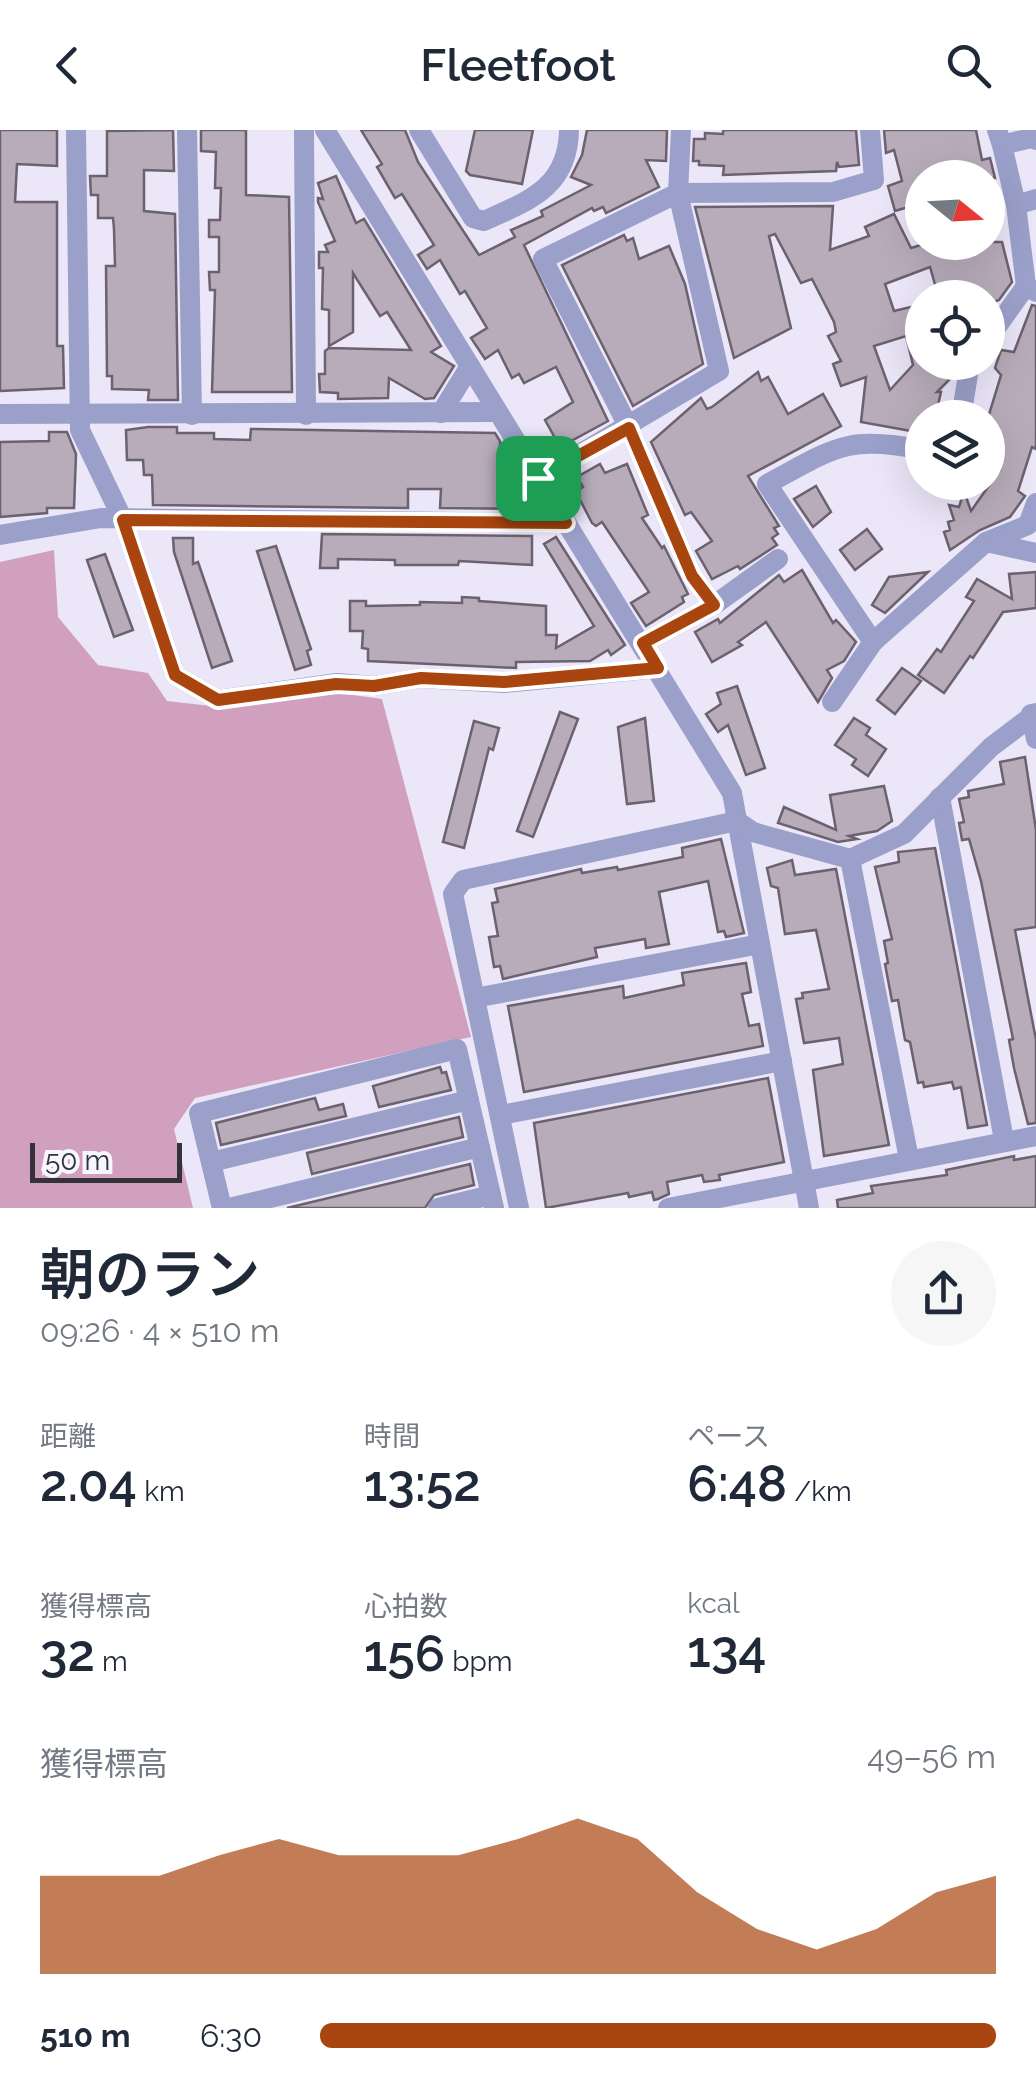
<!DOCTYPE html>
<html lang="ja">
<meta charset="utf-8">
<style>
:root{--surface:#fff;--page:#f6f6f7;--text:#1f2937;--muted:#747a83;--accent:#a9450f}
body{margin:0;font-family:Raleway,"Noto Sans JP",sans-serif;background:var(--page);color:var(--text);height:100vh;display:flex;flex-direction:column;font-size:38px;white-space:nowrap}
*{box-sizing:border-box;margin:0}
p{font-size:32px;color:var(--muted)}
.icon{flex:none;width:55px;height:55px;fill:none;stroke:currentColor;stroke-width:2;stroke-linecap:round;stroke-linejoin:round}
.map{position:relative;height:1078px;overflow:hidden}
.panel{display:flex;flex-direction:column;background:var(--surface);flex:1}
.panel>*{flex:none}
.needle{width:65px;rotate:108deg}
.buttons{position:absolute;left:905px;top:30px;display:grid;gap:20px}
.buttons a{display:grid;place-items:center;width:100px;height:100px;border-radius:50%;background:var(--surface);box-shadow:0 10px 40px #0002;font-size:50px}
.scale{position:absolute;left:30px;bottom:25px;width:152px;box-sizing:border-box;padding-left:10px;border:5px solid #343239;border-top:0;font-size:28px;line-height:35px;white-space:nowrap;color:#343239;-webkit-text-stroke:8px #f7f5fd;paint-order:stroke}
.pin{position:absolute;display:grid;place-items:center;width:85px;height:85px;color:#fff;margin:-42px;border-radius:20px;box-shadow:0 5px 15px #0006}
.round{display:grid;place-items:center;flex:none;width:105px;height:105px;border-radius:52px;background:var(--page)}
.head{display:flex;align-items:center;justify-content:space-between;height:170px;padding:0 40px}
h1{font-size:55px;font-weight:600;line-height:75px}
.metrics{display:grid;grid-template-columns:repeat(3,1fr);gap:15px;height:170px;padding:10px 40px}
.metrics div{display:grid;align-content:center}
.metrics b{font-size:50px;font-weight:600}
.metrics small{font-size:28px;font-weight:400}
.metrics p{font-size:28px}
.chart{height:280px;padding:20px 40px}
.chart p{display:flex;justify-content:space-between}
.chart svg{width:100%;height:180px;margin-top:10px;fill:var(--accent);opacity:.7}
ul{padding:0 40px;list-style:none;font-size:32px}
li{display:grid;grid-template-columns:160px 120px 1fr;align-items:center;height:75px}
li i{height:25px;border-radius:12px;background:var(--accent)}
header{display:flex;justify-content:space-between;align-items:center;height:130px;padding:0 40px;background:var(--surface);font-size:45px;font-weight:600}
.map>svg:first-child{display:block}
</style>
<header><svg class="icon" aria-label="back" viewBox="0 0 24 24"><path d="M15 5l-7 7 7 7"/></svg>Fleetfoot<svg class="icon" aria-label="search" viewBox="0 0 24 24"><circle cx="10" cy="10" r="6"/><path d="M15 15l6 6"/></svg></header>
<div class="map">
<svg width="1036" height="1078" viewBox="0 0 1036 1078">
<rect width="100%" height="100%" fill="#ebe6f8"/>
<path fill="#d1a0bf" d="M54,420L58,487L98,535L148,543L167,571L220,577L339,563L382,569L471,907L195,968L174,999L193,1078H0V432Z"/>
<g fill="#b8acbb" stroke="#6c616f" stroke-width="2.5" fill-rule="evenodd">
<path d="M0,0H57V36L17,34L15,72H57V216H63L64,258L0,261Z"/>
<path d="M173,0L174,41L144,40V81L175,84L178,270H148L149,260L112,259V246H107L106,136H115L114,99L113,88H98V65H91L90,46H107V1Z"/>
<path d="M201,0H246V65L289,67L292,262H212L215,160H210L209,142H219V107H209V90H220L221,58H215L216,22L201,21Z"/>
<path d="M361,0H405L418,32L479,125L515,107L511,100L543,86L541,81L591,55L571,47L582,25L587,0H667L666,31L646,30L659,57L606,83L603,77L594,81L592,78L524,115L608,291L560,317L545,290L573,272L556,237L524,253L519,244L512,248L498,220L485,229L471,208L487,198L465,161L460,164L440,130L427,139L418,125L434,115L402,64L395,68L377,37L382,34Z"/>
<path d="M475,0H533L522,54L470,45L466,41Z"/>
<path d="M723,0H856L859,35L839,37L837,32L836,41L723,45L724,36L699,35V31H693L694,9H705V3L723,4Z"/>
<path d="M884,0H976L982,30L990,28L995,48H922V73L895,81L888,56L902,51L894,20L886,23Z"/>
<path d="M336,46L356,93L364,89L441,216L431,222L454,236L434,268L425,269L389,248L388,268L338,269V263L320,262L319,244H325V221L329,218L411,220L387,182L380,186L353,143V202L329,216V180L322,179L323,138H319V122H328L325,115L335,111L318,72V68L323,69L318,53Z"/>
<path d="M833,76L830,120L869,106L865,97L894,84L911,118L931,112H1002L1012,152L999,170L988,174V168H949L945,155L936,158L930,137L885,154L894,181L919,175L922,232H956L954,245L937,262H941L935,288H922V303L861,292L866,247L841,256L833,234L841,231L828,206L836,202L834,192L812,149L801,153L775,104L769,106L791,198L734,228L695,77ZM906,206L913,235L890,260L874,216Z"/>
<path d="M624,105L627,111L633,108L639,129L669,116L685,154L703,234L633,276L562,135Z"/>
<path d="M1032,175L1036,176V319L1032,317L1018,361L1025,366L1010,387L980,400L950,420L944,402L950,400L948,392L954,390L949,375L959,377L964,361L971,381L1000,340L988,336V288L1001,245L995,238L1001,220L1014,222Z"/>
<path d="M758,242L761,251L768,247L788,284L823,264L841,296L748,346L779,396L774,398L778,404L772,408L777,415L740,439L738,436L712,449L696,421L712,411L691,382L685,385L651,312L701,268L707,279L712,277Z"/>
<path d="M148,297H177V303H214V309L250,310L251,299L495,303L500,311V345L521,346L532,366V379L440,378L441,359H408V378L153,375L152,345H144L143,330H127L126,300Z"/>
<path d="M49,302H67L76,324L74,378H47V383L0,387V312L49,311Z"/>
<path d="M600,334L605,343L627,334L648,385L642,388L662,418L664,416L688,464L682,467L684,472L646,496L631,473L649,462L602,392L596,396L592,393L576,362L583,357L577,347Z"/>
<path d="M816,356L831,382L813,397L794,369Z"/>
<path d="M867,399L882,419L855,440L840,420Z"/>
<path d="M322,404L532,406V435L459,431L458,435H395V430L338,429V438H320Z"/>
<path d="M556,407L625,515L611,525L608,520L590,531L516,532V538L368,531V519L362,518L363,501H350V471H366V476L420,475V472L462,473V467L479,468V471L546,476V505H557L556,518L594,496L544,414Z"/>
<path d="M173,408H193V434L198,432L232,531L212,538L174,422Z"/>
<path d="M276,416L311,519L307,521L311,535L295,540L257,421Z"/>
<path d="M105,424L133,500L114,507L87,430Z"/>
<path d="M802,440L833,493L836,490L856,512L844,531L827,540L832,548L818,572L766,492L738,512L742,515L712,532L695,502L718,489L720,493L779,445L784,452Z"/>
<path d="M928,442L885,483L872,475L889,447Z"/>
<path d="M1036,442V478L1003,482L973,528L970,526L944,563L918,545L937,519L941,522L974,471L966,467L977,449L1012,469L1009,444Z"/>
<path d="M902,538L921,551L895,584L877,570Z"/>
<path d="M737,556L765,638L746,645L728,595L718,602L706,584L721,574L717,563Z"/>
<path d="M560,582L578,589L533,707L517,701Z"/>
<path d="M645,588L654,671L627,674L618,597Z"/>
<path d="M854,588L870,598L866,605L886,619L868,646L852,635L856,629L835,615Z"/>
<path d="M474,591L499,598L493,620L489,618L464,718L443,712Z"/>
<path d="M1025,627L1036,700V797L1015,800L1036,910V993L1028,994L1014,938L1009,910L1013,909L981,751L969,709L962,710L959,693L964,692L959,669L969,667L968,661L1004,654L1000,632Z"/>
<path d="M884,656L892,691L877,701L849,706L857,709L838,712L778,693L784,677L836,700L830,665Z"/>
<path d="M721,709L744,803L726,807L724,801L718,802L708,751L659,762L669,814L646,818L645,809L595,818L597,827L503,849L500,836L494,837L489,807L498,806L492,773L498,772L495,759L581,739L582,743L617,737L618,740L683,727L682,718Z"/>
<path d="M935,718L987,995L968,998L961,957L954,959L952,952L924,957L923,952L918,953L910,912L905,910L898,870L892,871L885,834L888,833L884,811L892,809L875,737L899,732L898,722Z"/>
<path d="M792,730L795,745L836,739L889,1015L824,1026L813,940L843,934L839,908L804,913L796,869L803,868L802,863L829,859L816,800L785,804L778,758L771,756L767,738Z"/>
<path d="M746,833L751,862L742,864L749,896L759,894L763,916L524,962L508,876L623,856L624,868L684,855L682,843Z"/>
<path d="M440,937L442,943L446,942L451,960L379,977L373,956Z"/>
<path d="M768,948L784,1032L719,1045L720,1050L704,1052L702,1045L667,1052L669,1064L658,1069L654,1070L652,1062L629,1067L628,1063L546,1078L534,993Z"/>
<path d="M315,968L319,980L343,974L346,986L221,1015L216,993Z"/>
<path d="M459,987L463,1007L312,1044L307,1023Z"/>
<path d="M1014,1026V1030L1036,1026V1078H838L837,1070L873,1063L871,1056L947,1045L946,1040Z"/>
<path d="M470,1034L474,1055L434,1065L425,1078H287Z"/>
</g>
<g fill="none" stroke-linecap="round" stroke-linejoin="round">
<g stroke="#9aa0c9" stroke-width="20">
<path d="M76,0L80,300L123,390L175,545L218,570L337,553L374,556L421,548L504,553L658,538"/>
<path d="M187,0L192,285"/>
<path d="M304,0L306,285"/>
<path d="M325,0L732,663L809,1078"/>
<path d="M419,0L473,88L484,91C528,71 568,58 569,0"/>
<path d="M681,0L678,63L543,129L629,298L692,446L714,475L778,429"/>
<path d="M997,0L1002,15L1031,8L1036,10"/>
<path d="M1002,15L1016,75"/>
<path d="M1036,69L1016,75L1026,156L1036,162"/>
<path d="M988,209L1026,156"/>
<path d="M441,283L470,236"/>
<path d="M0,284L498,282"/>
<path d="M961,288L970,232"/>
<path d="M922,320C846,304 833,319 767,354L873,512L986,412L1028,395L1036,373"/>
<path d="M539,348L719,241L678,63L833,62L874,50L870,0"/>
<path d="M0,405L101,388L567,393"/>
<path d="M986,412L1036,423"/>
<path d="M643,513L714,475"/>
<path d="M832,572L873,512"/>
<path d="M1031,584L1036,609"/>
<path d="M940,667L1004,1010"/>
<path d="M850,729L909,1029"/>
<path d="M475,868L760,814"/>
<path d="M501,985L782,931"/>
<path d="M211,1032L469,970"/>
<path d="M222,1078L199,983L457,919L494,1078"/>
<path d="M229,1078L480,1017"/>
<path d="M438,1078L491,1065"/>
<path d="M519,1078L453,764L463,750L737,691L753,702L850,729L904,704L991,617L1036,583"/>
<path d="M668,1078L1036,1006"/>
</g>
</g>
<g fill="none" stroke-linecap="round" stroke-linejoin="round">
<g stroke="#fff" stroke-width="20">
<path id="route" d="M629,298L692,446L714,475L643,513L658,538L504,552L421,548L374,556L336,554L218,570L175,545L123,390L566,393L538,348Z"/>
</g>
<use href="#route" stroke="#a9450f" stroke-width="12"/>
</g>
</svg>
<div class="buttons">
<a><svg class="needle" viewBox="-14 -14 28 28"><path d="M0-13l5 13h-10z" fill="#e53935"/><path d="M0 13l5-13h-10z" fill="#747a83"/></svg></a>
<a><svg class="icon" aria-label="locate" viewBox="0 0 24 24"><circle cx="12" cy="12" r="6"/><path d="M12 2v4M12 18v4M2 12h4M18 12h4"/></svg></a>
<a><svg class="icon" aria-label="layers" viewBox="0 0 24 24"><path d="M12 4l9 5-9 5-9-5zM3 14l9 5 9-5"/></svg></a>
</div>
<div class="scale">50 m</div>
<div class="pin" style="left:538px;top:348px;background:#1e9e55"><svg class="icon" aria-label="arrive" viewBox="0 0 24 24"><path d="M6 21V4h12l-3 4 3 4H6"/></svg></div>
</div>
<section class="panel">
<div class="head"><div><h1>朝のラン</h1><p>09:26 · 4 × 510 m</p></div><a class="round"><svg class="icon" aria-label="share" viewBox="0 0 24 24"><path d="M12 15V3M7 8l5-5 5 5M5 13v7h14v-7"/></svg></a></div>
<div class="metrics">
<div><p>距離</p><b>2.04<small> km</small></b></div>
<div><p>時間</p><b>13:52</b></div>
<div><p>ペース</p><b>6:48<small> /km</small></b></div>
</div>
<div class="metrics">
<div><p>獲得標高</p><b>32<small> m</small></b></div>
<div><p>心拍数</p><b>156<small> bpm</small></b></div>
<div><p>kcal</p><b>134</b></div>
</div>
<div class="chart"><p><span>獲得標高</span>49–56 m</p>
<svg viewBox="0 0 160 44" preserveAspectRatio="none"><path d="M0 44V20L10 20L20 20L30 15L40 11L50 15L60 15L70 15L80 11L90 6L100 11L110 24L120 33L130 38L140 33L150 24L160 20V44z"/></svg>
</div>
<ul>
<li><b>510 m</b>6:30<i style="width:100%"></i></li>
</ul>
</section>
